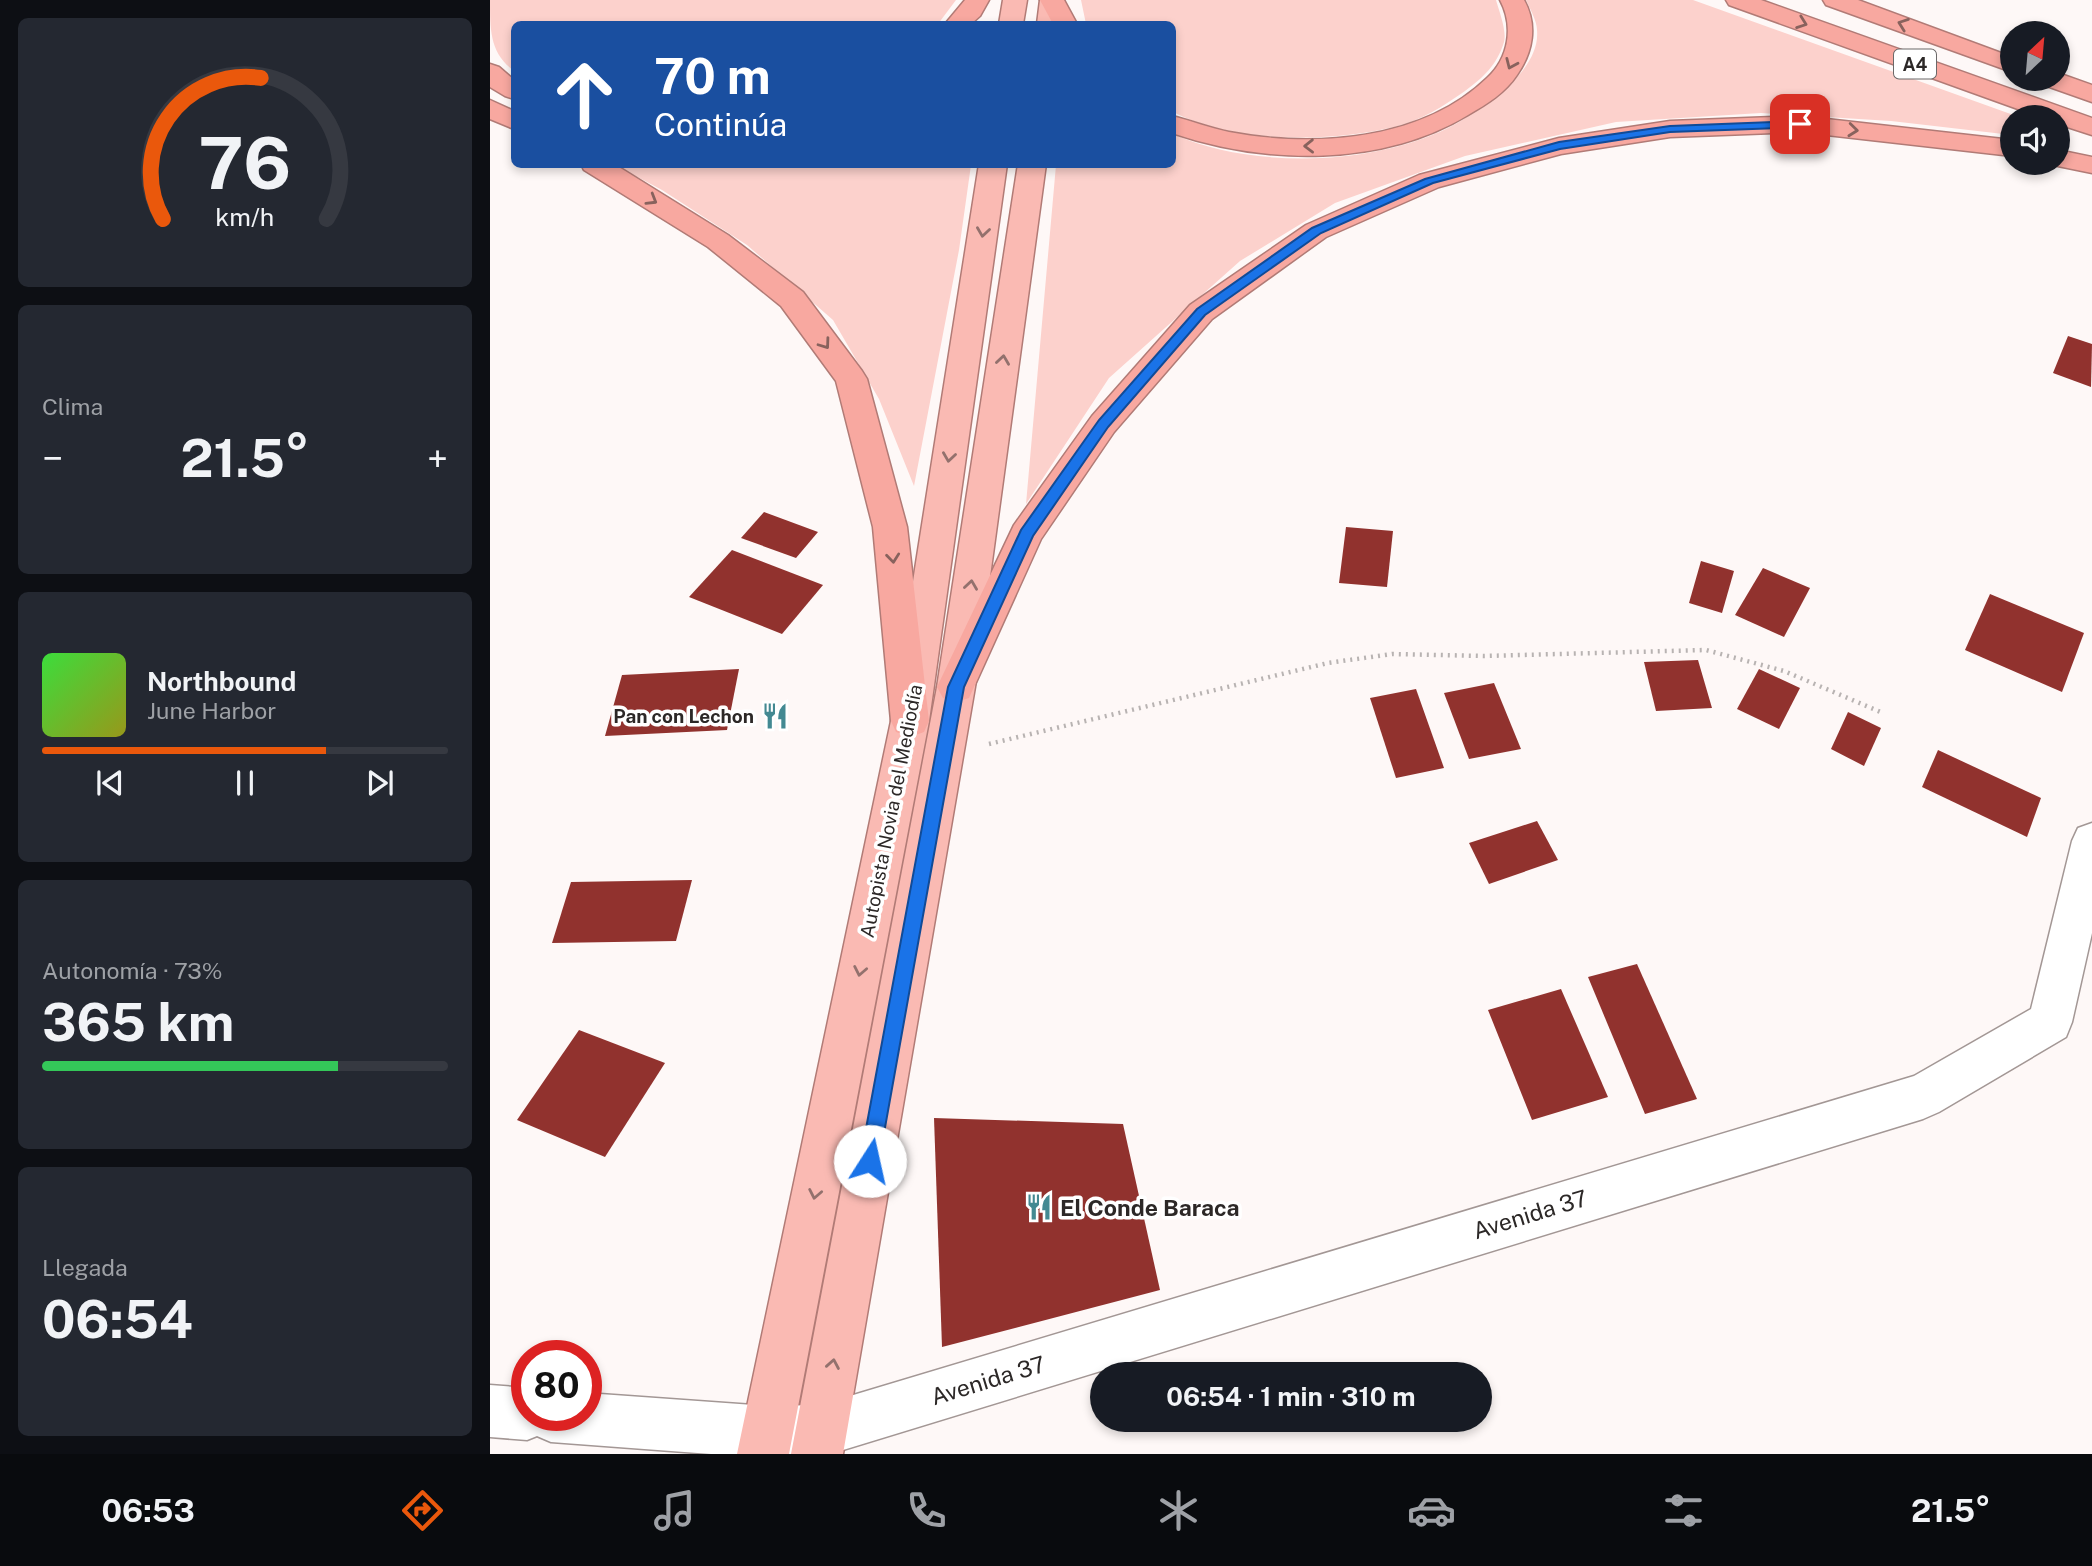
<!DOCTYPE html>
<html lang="es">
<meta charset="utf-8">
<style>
body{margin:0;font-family:"Public Sans",sans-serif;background:#242831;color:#f1f3f6;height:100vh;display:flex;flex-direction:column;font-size:26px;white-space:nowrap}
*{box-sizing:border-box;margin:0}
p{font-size:23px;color:#9ea1a6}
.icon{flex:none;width:38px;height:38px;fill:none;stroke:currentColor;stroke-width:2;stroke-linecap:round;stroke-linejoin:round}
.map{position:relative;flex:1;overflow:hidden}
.sheet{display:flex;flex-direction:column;gap:18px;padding:18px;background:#0d0f14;width:490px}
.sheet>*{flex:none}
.guide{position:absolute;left:21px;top:21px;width:665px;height:147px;border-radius:10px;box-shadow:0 4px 10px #0003;background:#1a4fa0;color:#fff;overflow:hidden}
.needle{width:46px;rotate:26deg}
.controls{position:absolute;left:1510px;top:21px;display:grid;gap:14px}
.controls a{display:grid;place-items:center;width:70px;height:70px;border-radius:50%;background:#171b24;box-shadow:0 4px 10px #0003;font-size:35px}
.speed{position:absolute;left:21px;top:1340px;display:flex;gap:14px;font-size:35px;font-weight:700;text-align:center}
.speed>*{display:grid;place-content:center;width:91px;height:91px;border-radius:50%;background:#171b24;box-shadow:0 4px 10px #0003;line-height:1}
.speed .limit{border:10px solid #d22;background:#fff;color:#111}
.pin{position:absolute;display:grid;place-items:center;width:60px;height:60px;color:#fff;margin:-30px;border-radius:14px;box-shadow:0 4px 10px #0006}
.me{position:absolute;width:77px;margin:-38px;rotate:10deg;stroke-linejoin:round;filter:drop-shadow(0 0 5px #0008)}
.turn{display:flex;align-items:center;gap:24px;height:147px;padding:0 28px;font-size:32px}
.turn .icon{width:91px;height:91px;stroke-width:2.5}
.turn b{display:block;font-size:49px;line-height:60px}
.big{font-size:52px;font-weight:700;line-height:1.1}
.sheet .tile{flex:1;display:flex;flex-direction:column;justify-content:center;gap:10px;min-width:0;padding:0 24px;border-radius:10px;background:#242831}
.sheet .dial{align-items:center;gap:0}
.dial svg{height:182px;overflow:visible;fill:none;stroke:#363941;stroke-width:7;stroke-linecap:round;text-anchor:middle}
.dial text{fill:#f1f3f6;stroke:none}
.song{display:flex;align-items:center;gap:21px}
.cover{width:84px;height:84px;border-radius:10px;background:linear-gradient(135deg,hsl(120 70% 55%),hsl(60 70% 35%))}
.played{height:7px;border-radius:4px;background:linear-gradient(90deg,#ea580c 70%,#363941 70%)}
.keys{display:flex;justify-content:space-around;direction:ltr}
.heat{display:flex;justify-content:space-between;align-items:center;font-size:38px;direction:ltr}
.charge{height:10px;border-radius:5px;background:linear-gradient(90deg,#34c759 73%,#363941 0)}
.trip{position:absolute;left:600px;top:1362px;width:402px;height:70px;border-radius:35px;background:#171b24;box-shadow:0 4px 10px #0003;font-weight:700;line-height:70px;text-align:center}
.dock{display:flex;height:112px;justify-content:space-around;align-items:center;background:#090b0e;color:#9ea1a6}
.dock .icon{width:49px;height:49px}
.dock .selected{color:#ea580c}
.dock b{font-size:32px;color:#f1f3f6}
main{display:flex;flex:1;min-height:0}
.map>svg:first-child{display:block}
.green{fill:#fcd1cc}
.building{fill:#91322e}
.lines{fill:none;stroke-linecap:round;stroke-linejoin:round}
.minor-casing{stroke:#a39795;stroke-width:3}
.trunk-casing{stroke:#b17b76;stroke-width:3}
.motorway-casing{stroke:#b17b76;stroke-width:3}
.path{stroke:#b8b3b2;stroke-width:4.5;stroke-dasharray:2 5;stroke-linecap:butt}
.minor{fill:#fff;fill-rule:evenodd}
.trunk{fill:#fabab3;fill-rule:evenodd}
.motorway{fill:#f8a8a0;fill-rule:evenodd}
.oneway{stroke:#88625d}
.oneway2{stroke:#93716d}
.route{fill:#1a73e8;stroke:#114b97;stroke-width:2}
.labels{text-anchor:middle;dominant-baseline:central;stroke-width:7;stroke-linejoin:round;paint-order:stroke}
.shield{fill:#fff;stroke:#6b6868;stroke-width:2}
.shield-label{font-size:18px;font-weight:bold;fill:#2c2827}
.poi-label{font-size:19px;font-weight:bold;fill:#2c2827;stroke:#fff;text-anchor:end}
.street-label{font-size:19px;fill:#2c2827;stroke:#fff}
.near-poi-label{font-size:23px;font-weight:bold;fill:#2c2827;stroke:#fff;text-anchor:start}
.near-street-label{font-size:23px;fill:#2c2827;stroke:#fff}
</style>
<main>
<section class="sheet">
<div class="tile dial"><svg viewBox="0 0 100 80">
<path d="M14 69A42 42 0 1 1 86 69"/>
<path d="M14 69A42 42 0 0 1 57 7" stroke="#ea580c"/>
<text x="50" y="56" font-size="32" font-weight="700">76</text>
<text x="50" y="72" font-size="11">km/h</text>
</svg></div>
<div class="tile"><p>Clima</p>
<div class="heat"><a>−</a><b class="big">21.5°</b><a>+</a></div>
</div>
<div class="tile">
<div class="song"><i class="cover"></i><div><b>Northbound</b><p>June Harbor</p></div></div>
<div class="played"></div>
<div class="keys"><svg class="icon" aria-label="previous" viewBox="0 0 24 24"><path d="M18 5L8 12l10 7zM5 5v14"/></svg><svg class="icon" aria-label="pause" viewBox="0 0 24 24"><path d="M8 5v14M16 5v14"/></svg><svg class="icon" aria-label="next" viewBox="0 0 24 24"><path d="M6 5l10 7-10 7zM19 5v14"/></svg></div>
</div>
<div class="tile"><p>Autonomía · 73%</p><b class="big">365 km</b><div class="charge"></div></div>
<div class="tile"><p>Llegada</p><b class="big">06:54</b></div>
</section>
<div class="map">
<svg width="1602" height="1454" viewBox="0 0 1602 1454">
<rect width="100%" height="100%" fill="#fef8f7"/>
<g class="green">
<path d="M0,0h466l-18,24h-424v47c-24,-18 -24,-40 -24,-71z"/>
<path d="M591,0h415c3,11 11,31 8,42 -7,23 -21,36 -39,49 -21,15 -45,30 -71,36 -66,16 -161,16 -221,-15l-1,-88h-86z"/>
<path d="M1036,0h167l326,117h-7v18l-121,-14 -130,-8 -145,9 -151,34 -130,47 -95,58 -131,117 -83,126 30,-339 116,-1 1,-30c78,35 198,32 275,-6 13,-6 24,-15 36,-23 23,-16 56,-43 53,-75 0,-9 -7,-21 -11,-30z"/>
<polygon points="125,165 481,165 469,250 424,486 389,399 343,320 257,245 172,190"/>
</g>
<g class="building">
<polygon points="1578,336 1602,344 1601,387 1563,373"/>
<polygon points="274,512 328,532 306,558 251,538"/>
<polygon points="856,527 903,531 897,587 849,583"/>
<polygon points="242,550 333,585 292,634 199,597"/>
<polygon points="1211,561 1244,571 1232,613 1199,603"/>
<polygon points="1273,568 1320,588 1294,637 1245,615"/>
<polygon points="1500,594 1594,633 1572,692 1475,650"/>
<polygon points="1208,660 1222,708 1166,711 1154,662"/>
<polygon points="249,669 237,730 115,736 132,675"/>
<polygon points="1269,669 1310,688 1289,729 1247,709"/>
<polygon points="1004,683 1031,749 979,759 954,693"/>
<polygon points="926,689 954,768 906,778 880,698"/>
<polygon points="1358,712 1391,728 1374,766 1341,749"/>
<polygon points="1448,750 1551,798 1537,837 1432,787"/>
<polygon points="1047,821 1068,860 999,884 979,843"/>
<polygon points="202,880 186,941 62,943 81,882"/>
<polygon points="1147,964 1207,1099 1155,1114 1098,977"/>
<polygon points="1071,989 1118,1097 1042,1120 998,1010"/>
<polygon points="89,1030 175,1063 115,1157 27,1120"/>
<polygon points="444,1118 633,1124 670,1290 452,1347"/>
</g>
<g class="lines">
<g class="minor-casing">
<polygon id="minor" points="1602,823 1602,933 1582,1022 1576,1037 1449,1112 1433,1119 340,1454 221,1454 61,1442 47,1436 37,1440 0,1437 0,1385 37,1388 37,1416 96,1416 96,1393 277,1406 330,1405 1424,1076 1541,1009 1582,841 1588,828"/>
</g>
<g class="trunk-casing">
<g id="trunk">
<polygon points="513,0 537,0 533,24 509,24"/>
<polygon points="550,0 574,0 571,24 547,24"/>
<polygon points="489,164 517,164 439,721 299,1454 247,1454 401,721"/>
<polygon points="528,164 556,164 485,687 353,1454 301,1454 447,687"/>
</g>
</g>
<g class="motorway-casing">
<g id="motorway">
<polygon points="475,0 499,0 490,16 481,24 455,24"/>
<polygon points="550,0 574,0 587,24 563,24"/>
<path d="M1010,0h24c14,25 9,52 -7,75 -12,18 -30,29 -49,40 -86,52 -202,50 -296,18v-17c20,5 38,12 57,16 85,16 193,9 258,-54 22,-20 27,-52 13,-78z"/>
<polygon points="1236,0 1271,0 1602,118 1602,135 1568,124 1568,117 1550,117 1239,5"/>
<polygon points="1333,0 1368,0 1522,57 1522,72 1336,5"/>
<polygon points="0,64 9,67 24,80 24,99 15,96 0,87"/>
<polygon points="1568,73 1602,85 1602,102 1551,84 1547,79 1568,79"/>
<polygon points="0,100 24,111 24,129 0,119"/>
<polygon points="1310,116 1522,140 1522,156 1310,132 1180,137 1071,154 949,187 836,237 722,319 624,432 551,539 479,698 466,702 453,698 447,687 524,525 602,416 700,305 816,225 929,175 1069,138 1180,121"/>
<polygon points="1568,150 1602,157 1602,173 1558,164 1568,163"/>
<polygon points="91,164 124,164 238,235 313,292 372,371 377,379 417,527 439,721 434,732 420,737 406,732 401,721 383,527 346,381 291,306 218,247 94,170"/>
</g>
</g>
<polyline class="path" points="499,744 838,663 902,654 994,656 1216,650 1294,671 1393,713"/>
<use href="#minor" class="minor"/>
<use href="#trunk" class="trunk"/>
<use href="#motorway" class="motorway"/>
</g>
<defs><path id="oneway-chevron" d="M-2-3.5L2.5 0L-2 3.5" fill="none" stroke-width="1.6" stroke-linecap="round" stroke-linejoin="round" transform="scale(1.75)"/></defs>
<g class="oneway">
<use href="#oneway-chevron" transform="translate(1312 23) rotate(20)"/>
<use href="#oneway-chevron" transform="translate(1413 24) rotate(-160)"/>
<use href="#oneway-chevron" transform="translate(1021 64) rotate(114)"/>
<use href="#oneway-chevron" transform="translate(1363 130) rotate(6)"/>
<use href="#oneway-chevron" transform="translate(819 146) rotate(179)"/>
<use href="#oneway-chevron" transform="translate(162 200) rotate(31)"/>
<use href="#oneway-chevron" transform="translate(335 344) rotate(54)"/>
<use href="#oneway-chevron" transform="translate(403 558) rotate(84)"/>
</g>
<g class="oneway2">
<use href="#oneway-chevron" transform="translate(493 232) rotate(98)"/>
<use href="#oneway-chevron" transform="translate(513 360) rotate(-82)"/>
<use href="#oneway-chevron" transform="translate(459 457) rotate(98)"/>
<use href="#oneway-chevron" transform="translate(481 585) rotate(-82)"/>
<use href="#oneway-chevron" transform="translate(370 971) rotate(101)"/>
<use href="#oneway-chevron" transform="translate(325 1194) rotate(101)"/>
<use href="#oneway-chevron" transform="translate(343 1364) rotate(-80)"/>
</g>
<polygon class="route" points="1310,121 1315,124 1314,127 1180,132 1070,149 943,183 831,233 715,315 618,427 543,536 474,687 389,1161 386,1168 380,1171 373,1168 370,1161 458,687 531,530 609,420 707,309 822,228 935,179 1069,142 1180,126"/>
<defs>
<g id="restaurant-bare" transform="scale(2.1)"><path d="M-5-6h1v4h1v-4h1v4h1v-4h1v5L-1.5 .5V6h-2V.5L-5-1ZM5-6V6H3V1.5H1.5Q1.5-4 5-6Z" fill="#438992" stroke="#fff" stroke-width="2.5" paint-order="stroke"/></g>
</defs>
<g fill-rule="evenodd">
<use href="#restaurant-bare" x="285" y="716"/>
<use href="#restaurant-bare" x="549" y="1207"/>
</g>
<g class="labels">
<rect class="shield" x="1404" y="49.5" width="42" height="29" rx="5"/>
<g class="shield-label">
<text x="1425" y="64">A4</text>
</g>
<g class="poi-label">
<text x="264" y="716">Pan con Lechon</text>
</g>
<g class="street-label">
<text transform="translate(401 811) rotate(-79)">Autopista Novia del Mediodía</text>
</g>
<g class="near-poi-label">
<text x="570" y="1207">El Conde Baraca</text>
</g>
<g class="near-street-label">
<text transform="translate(1040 1214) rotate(-17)">Avenida 37</text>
<text transform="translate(498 1380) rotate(-17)">Avenida 37</text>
</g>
</g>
</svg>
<div class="controls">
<a><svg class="needle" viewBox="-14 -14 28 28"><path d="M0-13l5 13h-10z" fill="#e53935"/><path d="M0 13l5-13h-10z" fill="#9ea1a6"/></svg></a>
<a><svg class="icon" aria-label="sound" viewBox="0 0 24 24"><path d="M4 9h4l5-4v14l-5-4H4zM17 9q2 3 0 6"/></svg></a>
</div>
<div class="speed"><div class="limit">80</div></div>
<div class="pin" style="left:1310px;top:124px;background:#d93025"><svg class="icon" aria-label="arrive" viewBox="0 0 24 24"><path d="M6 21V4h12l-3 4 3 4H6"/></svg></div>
<svg class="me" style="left:380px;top:1161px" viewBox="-20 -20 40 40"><circle r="19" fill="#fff"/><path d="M0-13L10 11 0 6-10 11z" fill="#1a73e8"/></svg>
<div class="trip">06:54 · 1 min · 310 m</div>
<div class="guide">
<div class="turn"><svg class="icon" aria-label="ahead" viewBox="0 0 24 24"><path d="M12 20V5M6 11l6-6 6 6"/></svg><div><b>70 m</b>Continúa</div></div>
</div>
</div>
</main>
<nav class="dock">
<b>06:53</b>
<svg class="icon selected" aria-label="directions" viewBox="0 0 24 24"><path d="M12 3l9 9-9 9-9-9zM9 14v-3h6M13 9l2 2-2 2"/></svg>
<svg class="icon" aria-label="music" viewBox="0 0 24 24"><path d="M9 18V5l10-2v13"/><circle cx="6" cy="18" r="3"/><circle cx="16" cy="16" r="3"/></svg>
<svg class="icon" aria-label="phone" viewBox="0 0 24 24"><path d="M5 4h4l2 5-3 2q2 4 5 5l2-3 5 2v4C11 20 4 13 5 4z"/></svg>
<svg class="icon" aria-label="climate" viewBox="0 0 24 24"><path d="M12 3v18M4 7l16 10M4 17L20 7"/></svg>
<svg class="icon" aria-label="car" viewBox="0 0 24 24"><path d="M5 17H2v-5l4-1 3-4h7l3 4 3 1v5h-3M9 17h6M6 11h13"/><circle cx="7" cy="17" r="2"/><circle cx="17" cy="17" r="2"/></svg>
<svg class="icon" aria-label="filters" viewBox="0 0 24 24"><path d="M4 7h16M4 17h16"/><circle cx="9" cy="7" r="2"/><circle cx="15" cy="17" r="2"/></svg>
<b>21.5°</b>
</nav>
